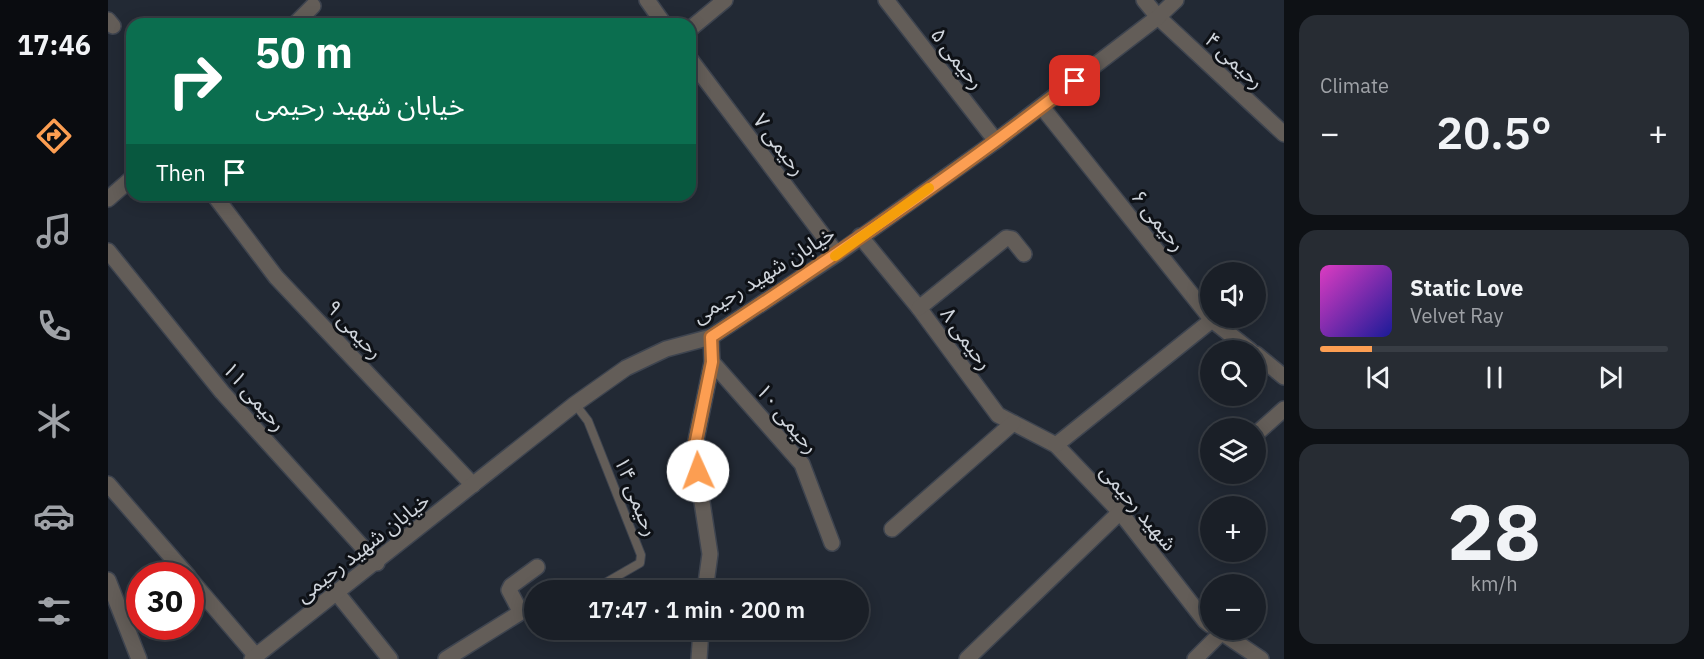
<!DOCTYPE html>
<meta charset="utf-8">
<style>
body{margin:0;font-family:"IBM Plex Sans","Noto Sans Arabic",sans-serif;background:#272c33;color:#f1f3f6;height:100vh;display:flex;flex-direction:column;font-size:22px;white-space:nowrap}
*{box-sizing:border-box;margin:0}
p{font-size:20px;color:#9fa2a7}
.icon{flex:none;width:33px;height:33px;fill:none;stroke:currentColor;stroke-width:2;stroke-linecap:round;stroke-linejoin:round}
.map{position:relative;flex:1;overflow:hidden}
.details{display:flex;flex-direction:column;gap:15px;padding:15px;background:#0e1115;width:420px}
.details>*{flex:none}
.guide{position:absolute;left:18px;top:18px;width:570px;height:183px;border-radius:18px;box-shadow:0 3px 15px #0003,0 0 0 2px #383d44;background:#0b6e4f;color:#fff;overflow:hidden}
.buttons{position:absolute;left:1092px;top:262px;display:grid;gap:12px}
.buttons a{display:grid;place-items:center;width:66px;height:66px;border-radius:50%;background:#1a1f27;box-shadow:0 3px 15px #0003,0 0 0 2px #383d44;font-size:30px}
.speed{position:absolute;left:18px;top:562px;display:flex;gap:12px;font-size:30px;font-weight:700;text-align:center}
.speed>*{display:grid;place-content:center;width:78px;height:78px;border-radius:50%;background:#1a1f27;box-shadow:0 3px 15px #0003,0 0 0 2px #383d44;line-height:1}
.speed .limit{border:9px solid #d22;background:#fff;color:#111}
.pin{position:absolute;display:grid;place-items:center;width:51px;height:51px;color:#fff;margin:-26px;border-radius:12px;box-shadow:0 3px 9px #0006}
.me{position:absolute;width:66px;margin:-33px;rotate:358deg;stroke-linejoin:round;filter:drop-shadow(0 0 4px #0008)}
.turn{display:flex;align-items:center;gap:21px;height:126px;padding:0 30px;font-size:27px}
.turn .icon{width:78px;height:78px;stroke-width:2.5}
.turn b{display:block;font-size:42px;line-height:51px}
.then{display:flex;align-items:center;height:57px;padding:0 30px;background:#0003;gap:12px;font-size:22px}
.big{font-size:45px;font-weight:600;line-height:1.1}
.details .tile{flex:1;display:flex;flex-direction:column;justify-content:center;gap:9px;min-width:0;padding:0 21px;border-radius:18px;background:#272c33}
.details .dial{align-items:center;gap:0}
.dial b{font-size:78px;line-height:1}
.song{display:flex;align-items:center;gap:18px}
.cover{width:72px;height:72px;border-radius:9px;background:linear-gradient(135deg,hsl(310 70% 55%),hsl(240 70% 35%))}
.played{height:6px;border-radius:3px;background:linear-gradient(90deg,#fc9e52 15%,#383d44 15%)}
.keys{display:flex;justify-content:space-around;direction:ltr}
.heat{display:flex;justify-content:space-between;align-items:center;font-size:33px;direction:ltr}
.trip{position:absolute;left:416px;top:580px;width:345px;height:60px;border-radius:30px;background:#1a1f27;box-shadow:0 3px 15px #0003,0 0 0 2px #383d44;font-weight:600;line-height:60px;text-align:center}
main{display:flex;flex:1;min-height:0}
.menu{display:flex;flex-direction:column;width:108px;justify-content:space-around;align-items:center;background:#0a0c10;color:#9fa2a7}
.menu .icon{width:42px;height:42px}
.menu .on{color:#fc9e52}
.menu b{font-size:27px;color:#f1f3f6}
.map>svg:first-child{display:block}
.lines{fill:none;stroke-linecap:round;stroke-linejoin:round}
.service-casing{stroke:#3e444f;stroke-width:10}
.minor-casing{stroke:#3e444f;stroke-width:18}
.tertiary-casing{stroke:#3e444f;stroke-width:18}
.service{stroke:#635d58;stroke-width:8}
.minor{stroke:#635d58;stroke-width:15}
.tertiary{stroke:#635d58;stroke-width:15}
.route-casing{stroke:#a46735;stroke-width:15}
.route{stroke:#fc9e52;stroke-width:10}
.slow{stroke:#f59e0b;stroke-width:10}
.labels{text-anchor:middle;dominant-baseline:central;stroke-width:6;stroke-linejoin:round;paint-order:stroke}
.street-label{font-size:21px;fill:#cfd4db;stroke:#0e1116}
</style>
<main>
<nav class="menu">
<b>17:46</b>
<svg class="icon on" aria-label="directions" viewBox="0 0 24 24"><path d="M12 3l9 9-9 9-9-9zM9 14v-3h6M13 9l2 2-2 2"/></svg>
<svg class="icon" aria-label="music" viewBox="0 0 24 24"><path d="M9 18V5l10-2v13"/><circle cx="6" cy="18" r="3"/><circle cx="16" cy="16" r="3"/></svg>
<svg class="icon" aria-label="phone" viewBox="0 0 24 24"><path d="M5 4h4l2 5-3 2q2 4 5 5l2-3 5 2v4C11 20 4 13 5 4z"/></svg>
<svg class="icon" aria-label="climate" viewBox="0 0 24 24"><path d="M12 3v18M4 7l16 10M4 17L20 7"/></svg>
<svg class="icon" aria-label="car" viewBox="0 0 24 24"><path d="M5 17H2v-5l4-1 3-4h7l3 4 3 1v5h-3M9 17h6M6 11h13"/><circle cx="7" cy="17" r="2"/><circle cx="17" cy="17" r="2"/></svg>
<svg class="icon" aria-label="filters" viewBox="0 0 24 24"><path d="M4 7h16M4 17h16"/><circle cx="9" cy="7" r="2"/><circle cx="15" cy="17" r="2"/></svg>
</nav>
<div class="map">
<svg width="1176" height="659" viewBox="0 0 1176 659">
<rect width="100%" height="100%" fill="#222934"/>
<g class="lines">
<g class="service-casing">
<polyline id="service" points="467,404 480,421 533,555 532,563 492,586"/>
</g>
<g class="minor-casing">
<g id="minor">
<polyline points="539,0 556,24"/>
<polyline points="778,0 888,141"/>
<polyline points="1036,0 1050,17 1176,134"/>
<polyline points="0,20 5,26"/>
<polyline points="187,24 205,6"/>
<polyline points="582,29 617,0"/>
<polyline points="582,59 729,254"/>
<polyline points="934,107 1104,320 1143,351"/>
<polyline points="106,195 168,277 365,485"/>
<polyline points="0,199 24,178"/>
<polyline points="752,236 811,308 890,415 948,445 1012,512 1097,621 1102,625"/>
<polyline points="0,251 114,392 269,563"/>
<polyline points="811,308 898,238 904,239 916,254"/>
<polyline points="1148,354 1176,377"/>
<polyline points="604,362 694,464 724,543"/>
<polyline points="1148,434 1176,409"/>
<polyline points="948,445 1104,320"/>
<polyline points="0,484 80,576"/>
<polyline points="784,529 905,423"/>
<polyline points="82,579 148,656"/>
<polyline points="0,580 31,659"/>
<polyline points="597,591 602,554 586,450 604,362 603,337"/>
<polyline points="229,593 282,659"/>
<polyline points="1110,630 1153,659"/>
<polyline points="338,659 410,614 412,611 401,590 403,586 429,567"/>
<polyline points="591,659 593,630"/>
<polyline points="859,659 1012,512"/>
<polyline points="1087,659 1114,632"/>
</g>
</g>
<g class="tertiary-casing">
<polyline id="tertiary" points="144,659 467,404 518,368 558,349 603,337 729,254 888,141 1050,17 1068,0"/>
</g>
<use href="#service" class="service"/>
<use href="#minor" class="minor"/>
<use href="#tertiary" class="tertiary"/>
</g>
<g class="lines">
<g class="route-casing">
<path id="route" d="M590,471l-4,-21 18,-88 -1,-25c124,-81 247,-165 364,-256"/>
</g>
<use href="#route" class="route"/>
<polyline class="slow" points="727,256 821,188"/>
</g>
<g class="labels">
<g class="street-label">
<text transform="translate(850 58) rotate(52)">رحیمی ۵</text>
<text transform="translate(1127 60) rotate(43)">رحیمی ۴</text>
<text transform="translate(672 144) rotate(53)">رحیمی ۷</text>
<text transform="translate(1051 220) rotate(51)">رحیمی ۶</text>
<text transform="translate(655 274) rotate(-32)">خیابان شهید رحیمی</text>
<text transform="translate(247 329) rotate(47)">رحیمی ۹</text>
<text transform="translate(859 338) rotate(54)">رحیمی ۸</text>
<text transform="translate(147 396) rotate(49)">رحیمی ۱۱</text>
<text transform="translate(680 418) rotate(50)">رحیمی ۱۰</text>
<text transform="translate(529 496) rotate(68)">رحیمی ۱۴</text>
<text transform="translate(1031 507) rotate(50)">شهید رحیمی</text>
<text transform="translate(254 547) rotate(-38)">خیابان شهید رحیمی</text>
</g>
</g>
</svg>
<div class="buttons">
<a><svg class="icon" aria-label="sound" viewBox="0 0 24 24"><path d="M4 9h4l5-4v14l-5-4H4zM17 9q2 3 0 6"/></svg></a>
<a><svg class="icon" aria-label="search" viewBox="0 0 24 24"><circle cx="10" cy="10" r="6"/><path d="M15 15l6 6"/></svg></a>
<a><svg class="icon" aria-label="layers" viewBox="0 0 24 24"><path d="M12 4l9 5-9 5-9-5zM3 14l9 5 9-5"/></svg></a>
<a>+</a>
<a>−</a>
</div>
<div class="speed"><div class="limit">30</div></div>
<div class="pin" style="left:967px;top:81px;background:#d93025"><svg class="icon" aria-label="arrive" viewBox="0 0 24 24"><path d="M6 21V4h12l-3 4 3 4H6"/></svg></div>
<svg class="me" style="left:590px;top:471px" viewBox="-20 -20 40 40"><circle r="19" fill="#fff"/><path d="M0-13L10 11 0 6-10 11z" fill="#fc9e52"/></svg>
<div class="trip">17:47 · 1 min · 200 m</div>
<div class="guide">
<div class="turn"><svg class="icon" aria-label="right" viewBox="0 0 24 24"><path d="M7 20v-9h11M14 6l5 5-5 5"/></svg><div><b>50 m</b>خیابان شهید رحیمی</div></div>
<div class="then">Then<svg class="icon" aria-label="arrive" viewBox="0 0 24 24"><path d="M6 21V4h12l-3 4 3 4H6"/></svg></div>
</div>
</div>
<section class="details">
<div class="tile"><p>Climate</p>
<div class="heat"><a>−</a><b class="big">20.5°</b><a>+</a></div>
</div>
<div class="tile">
<div class="song"><i class="cover"></i><div><b>Static Love</b><p>Velvet Ray</p></div></div>
<div class="played"></div>
<div class="keys"><svg class="icon" aria-label="previous" viewBox="0 0 24 24"><path d="M18 5L8 12l10 7zM5 5v14"/></svg><svg class="icon" aria-label="pause" viewBox="0 0 24 24"><path d="M8 5v14M16 5v14"/></svg><svg class="icon" aria-label="next" viewBox="0 0 24 24"><path d="M6 5l10 7-10 7zM19 5v14"/></svg></div>
</div>
<div class="tile dial"><b>28</b><p>km/h</p></div>
</section>
</main>
